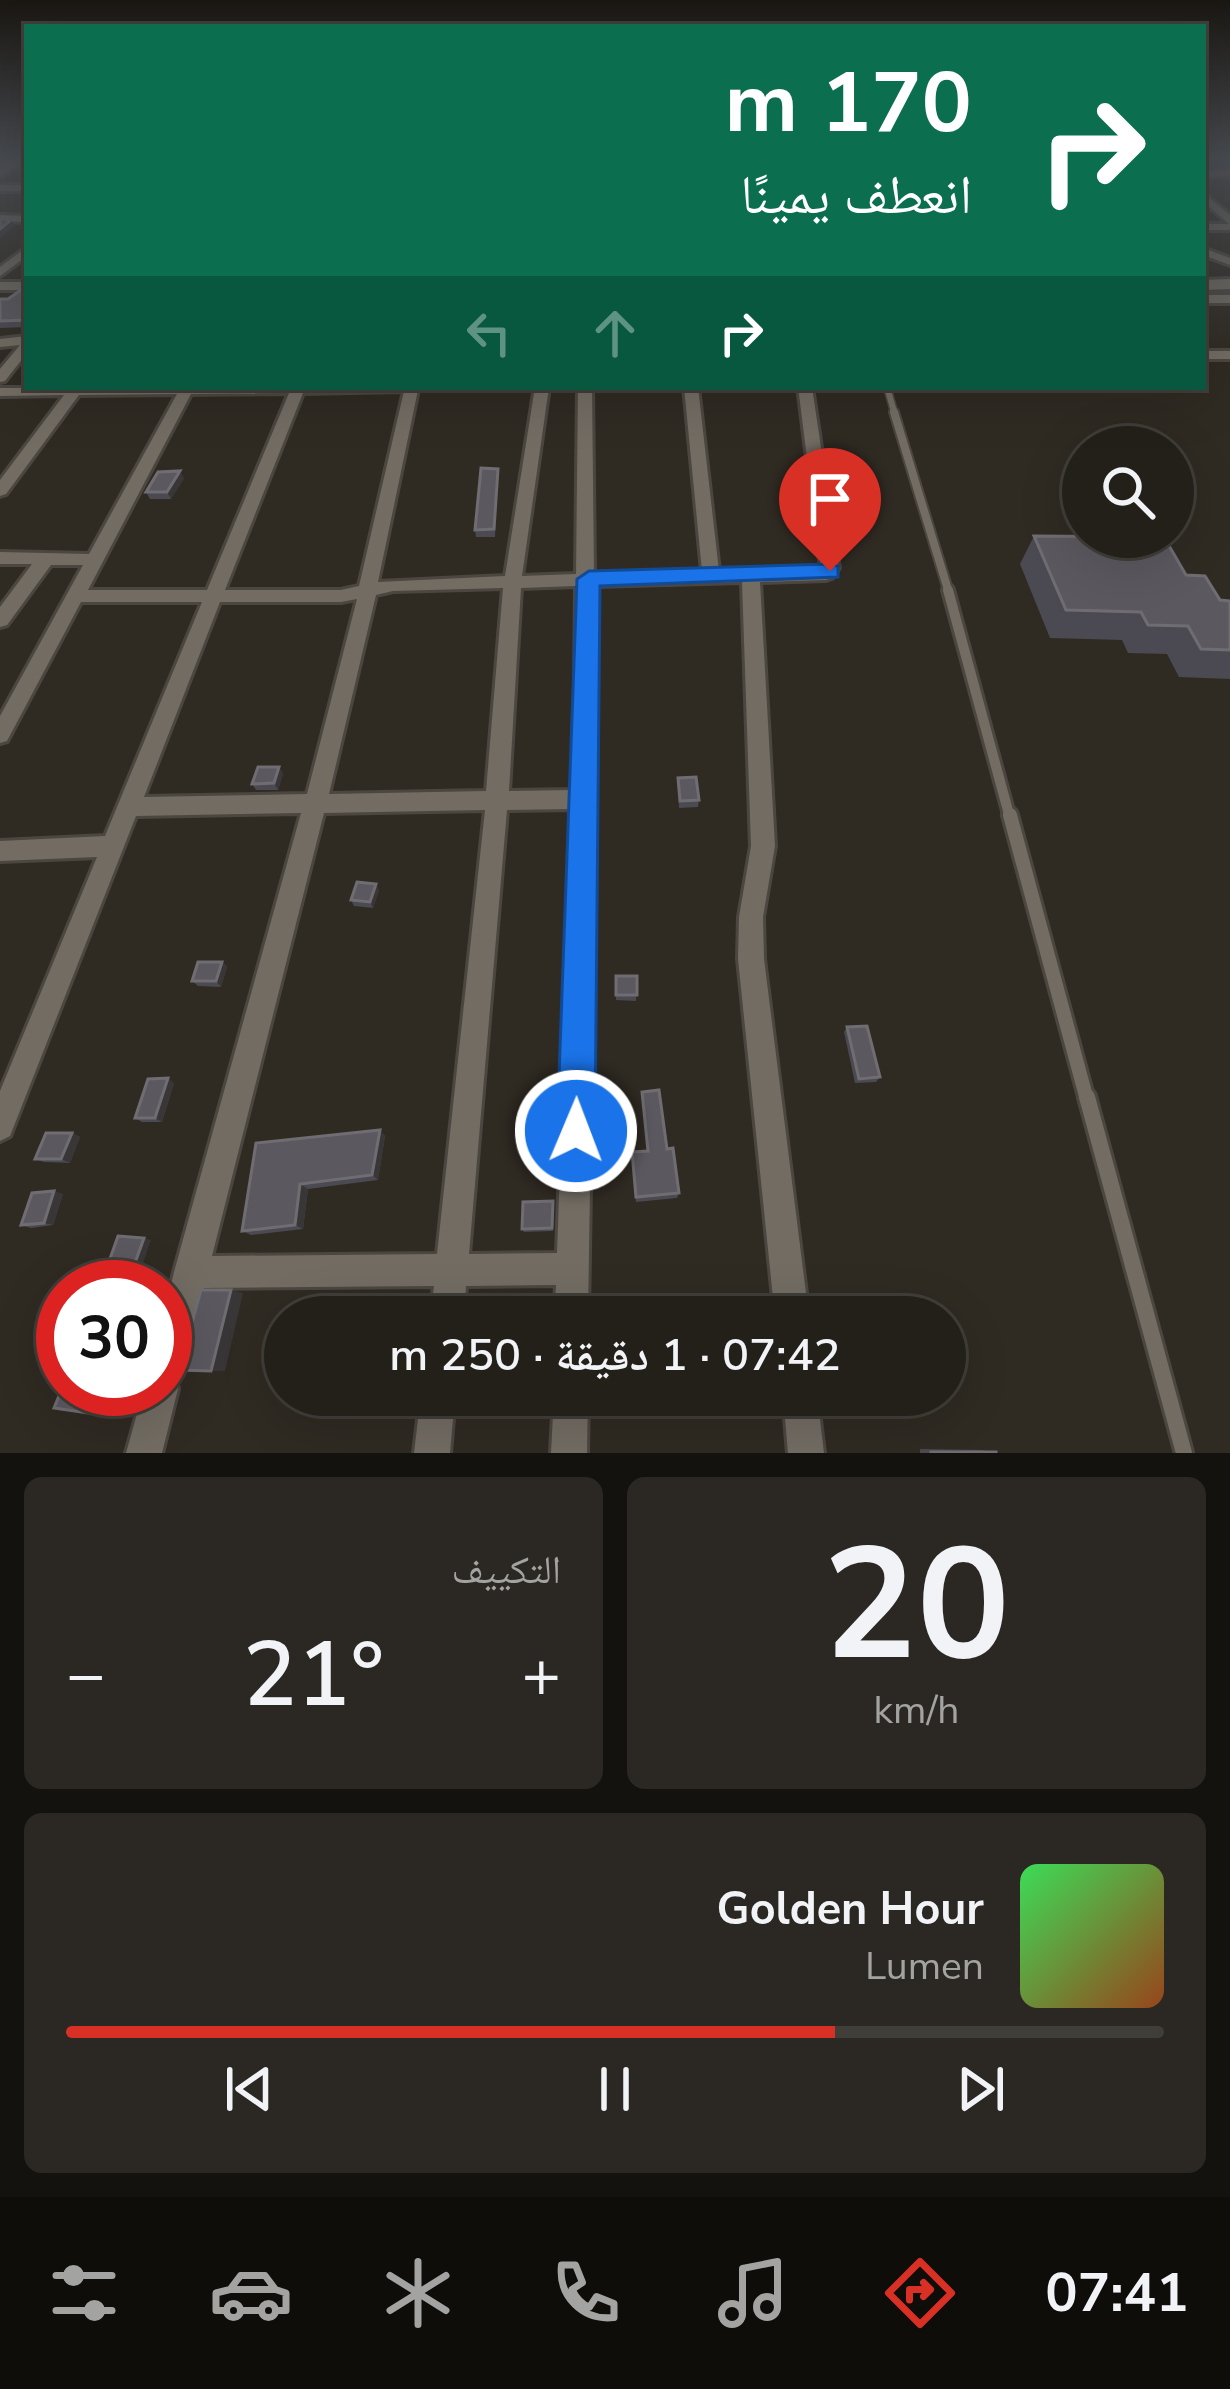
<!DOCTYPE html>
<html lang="ar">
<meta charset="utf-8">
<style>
body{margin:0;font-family:"Nunito Sans","Noto Naskh Arabic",sans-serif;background:#2b2823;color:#f1f3f6;direction:rtl;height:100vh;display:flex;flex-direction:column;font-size:45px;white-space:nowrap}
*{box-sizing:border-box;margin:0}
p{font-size:39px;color:#a3a3a2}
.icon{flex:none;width:66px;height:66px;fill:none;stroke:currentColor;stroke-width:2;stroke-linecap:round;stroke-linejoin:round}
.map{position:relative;height:1453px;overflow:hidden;direction:ltr}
.panel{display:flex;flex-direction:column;gap:24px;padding:24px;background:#13120e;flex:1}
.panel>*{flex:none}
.top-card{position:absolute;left:24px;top:24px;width:1182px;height:366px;border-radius:0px;box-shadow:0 12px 48px #0002,0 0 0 3px #403e39;direction:rtl;background:#0b6e4f;color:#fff;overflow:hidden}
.tools{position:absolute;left:1062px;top:426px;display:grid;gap:24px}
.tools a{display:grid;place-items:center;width:132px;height:132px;border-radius:50%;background:#23201a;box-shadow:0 12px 48px #0002,0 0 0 3px #403e39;font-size:60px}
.speed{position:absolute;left:36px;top:1260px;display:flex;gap:24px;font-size:60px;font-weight:700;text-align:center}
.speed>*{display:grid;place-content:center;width:156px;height:156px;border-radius:50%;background:#23201a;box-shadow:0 12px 48px #0002,0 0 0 3px #403e39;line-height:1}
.speed .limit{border:18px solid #d22;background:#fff;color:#111}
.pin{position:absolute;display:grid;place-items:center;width:102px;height:102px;color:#fff;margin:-123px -51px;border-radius:50% 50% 50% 0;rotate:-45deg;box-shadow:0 0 12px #0007}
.pin .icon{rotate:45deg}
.me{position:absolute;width:132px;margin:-66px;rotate:1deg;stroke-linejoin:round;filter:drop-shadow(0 0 9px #0008)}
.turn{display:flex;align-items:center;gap:42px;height:252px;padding:0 36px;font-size:54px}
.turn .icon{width:156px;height:156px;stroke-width:2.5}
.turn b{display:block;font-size:84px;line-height:102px}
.lanes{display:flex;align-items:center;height:114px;padding:0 36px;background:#0003;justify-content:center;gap:60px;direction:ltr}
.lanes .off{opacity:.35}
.big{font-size:90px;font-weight:600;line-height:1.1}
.panel .widget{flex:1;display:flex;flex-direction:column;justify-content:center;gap:18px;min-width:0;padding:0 42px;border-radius:18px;background:#2b2823}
.panel .dial{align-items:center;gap:0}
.dial b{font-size:156px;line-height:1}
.song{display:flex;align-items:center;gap:36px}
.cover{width:144px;height:144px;border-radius:18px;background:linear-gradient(135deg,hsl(130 70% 55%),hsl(20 70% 35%))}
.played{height:12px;border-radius:6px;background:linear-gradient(90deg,#d93025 70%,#403e39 70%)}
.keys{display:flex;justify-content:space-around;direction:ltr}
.heat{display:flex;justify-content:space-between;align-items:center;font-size:66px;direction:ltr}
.panel .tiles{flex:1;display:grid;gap:24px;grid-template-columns:1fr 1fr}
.widget:last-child{grid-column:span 2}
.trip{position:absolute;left:264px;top:1296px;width:702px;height:120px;border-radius:60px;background:#23201a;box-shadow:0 12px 48px #0002,0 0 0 3px #403e39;font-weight:600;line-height:120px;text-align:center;direction:rtl}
.menu{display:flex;height:192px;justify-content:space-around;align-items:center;background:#0e0d0a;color:#a3a3a2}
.menu .icon{width:84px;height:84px}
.menu .active{color:#d93025}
.menu b{font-size:54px;color:#f1f3f6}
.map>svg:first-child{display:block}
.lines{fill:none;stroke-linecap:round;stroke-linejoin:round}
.service-far4-casing{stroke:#4b4640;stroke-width:9}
.service-far3-casing{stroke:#4b4640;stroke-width:12}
.service-far2-casing{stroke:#4b4640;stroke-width:16}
.service-far1-casing{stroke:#4b4640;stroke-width:20}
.service-casing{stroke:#4b4640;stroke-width:22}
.minor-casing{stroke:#4b4640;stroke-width:6}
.secondary-casing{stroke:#4b4640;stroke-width:6}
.service-far4{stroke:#726c63;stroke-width:6}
.service-far3{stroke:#726c63;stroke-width:8}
.service-far2{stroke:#726c63;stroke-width:10}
.service-far1{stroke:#726c63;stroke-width:14}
.service{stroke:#726c63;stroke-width:16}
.minor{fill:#726c63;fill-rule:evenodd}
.secondary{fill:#726c63;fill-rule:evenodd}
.wall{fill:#4b4951}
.shaded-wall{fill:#393638}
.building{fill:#5b595f;stroke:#6f6d72;stroke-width:3}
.route{fill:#1a73e8;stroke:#114b97;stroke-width:3}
</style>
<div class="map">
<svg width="1230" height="1453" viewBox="0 0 1230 1453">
<rect width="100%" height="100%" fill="#2f2a22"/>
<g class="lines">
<g class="service-far4-casing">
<polyline id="service-far4" points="887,387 895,415"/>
</g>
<g class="service-far3-casing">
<polyline id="service-far3" points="894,412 949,593"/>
</g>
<g class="service-far2-casing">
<polyline id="service-far2" points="948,590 1010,818"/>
</g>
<g class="service-far1-casing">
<polyline id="service-far1" points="1010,815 1087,1100"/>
</g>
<g class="service-casing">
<polyline id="service" points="1087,1097 1184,1453"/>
</g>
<g class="minor-casing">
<g id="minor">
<polygon points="16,158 27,159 0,176 0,169"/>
<polygon points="1230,170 1230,176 1203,177 1203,171"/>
<rect x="0" y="185" width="27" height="6"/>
<polygon points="1203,193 1230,215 1230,230 1203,230 1203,224 1229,224 1203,201"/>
<polygon points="0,215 27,216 27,222 0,221"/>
<polygon points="27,247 27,256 0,276 0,267"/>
<polygon points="1203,248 1230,258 1230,265 1203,255"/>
<rect x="0" y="282" width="27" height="8"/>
<rect x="1203" y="295" width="27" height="8"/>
<polygon points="27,336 27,353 5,381 0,382 0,369 20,345 0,347 0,339"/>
<rect x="1203" y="351" width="27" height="8"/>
<path d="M422,387l-4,3 -40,192 127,-6 30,-189h14l-27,189 54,-2 2,-187h14l2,187 108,-3 -18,-184h14l21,184 102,-3 -23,-181h14l27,181 -7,10 -6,2 -66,2 15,264 -12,71 1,42 45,358h-34l-37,-358 1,-42 12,-71 -9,-264 -148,4 2,213 -8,518h-34l2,-32 -90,1 -2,31h-34l4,-31 -230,2 -27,96 1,5 -16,64h-36l18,-64h21v-80l9,-37 127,-459 -165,3 -126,320 -10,5v-50l97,-234 -97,4v-20l105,-5 97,-234h-121l-74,139 -7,2v-27l83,-151h-32l-44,60 -7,2v-20l32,-43h-32v-12l89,2 88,-160 -98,1 -73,99 -6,2v-16l64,-85 -64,1v-8zM404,391l-45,195 -18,4h-116l78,-197zM289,393l-82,197h-119l103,-196zM576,586l-2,204 -65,1 12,-203zM503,588l-17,203 -157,3 47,-199 17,-4zM357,599l-50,195 -163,3 76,-195h121zM573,809l-16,444 -88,1 38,-444zM485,810l-48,444 -225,2 112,-443z"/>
<polygon points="421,1395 455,1395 450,1453 414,1453"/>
<polygon points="554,1395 588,1395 587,1453 551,1453"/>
<polygon points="783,1395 817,1395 824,1453 788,1453"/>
</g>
</g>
<g class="secondary-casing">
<polygon id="secondary" points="1230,279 1230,289 1203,290 1203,280"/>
</g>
<use href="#service-far4" class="service-far4"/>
<use href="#service-far3" class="service-far3"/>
<use href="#service-far2" class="service-far2"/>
<use href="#service-far1" class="service-far1"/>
<use href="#service" class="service"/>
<use href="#minor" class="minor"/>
<use href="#secondary" class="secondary"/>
</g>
<g class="wall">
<polygon points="27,284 27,327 0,328 0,299 8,299 27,286"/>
<polygon points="498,469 495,537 476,537 475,530"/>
<polygon points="184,478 171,499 150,499 146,492"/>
<polygon points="1034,536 1186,575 1220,600 1230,601 1230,679 1179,677 1167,654 1128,653 1122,640 1050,638 1020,564"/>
<polygon points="279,767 283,774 278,790 256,790 252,784"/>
<polygon points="678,778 699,800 698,807 679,808"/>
<polygon points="379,890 373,908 354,906 351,900"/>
<polygon points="222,962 227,967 221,987 198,986 192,981"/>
<polygon points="616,976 637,976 636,1001 616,1000"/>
<polygon points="847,1027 880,1077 876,1082 855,1083 844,1032"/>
<polygon points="174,1083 162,1122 142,1122 135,1118"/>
<polygon points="642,1092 667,1149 679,1193 677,1198 636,1202 632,1152 647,1151"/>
<polygon points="380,1130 385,1136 378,1180 308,1189 303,1229 251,1235 242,1231 256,1143"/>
<polygon points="72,1133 80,1137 70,1163 44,1162 35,1159"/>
<polygon points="63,1194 53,1225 31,1228 21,1225"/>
<polygon points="554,1204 553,1231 524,1232 522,1229"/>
<polygon points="920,1449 982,1450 996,1453 920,1453"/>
</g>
<g class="shaded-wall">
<polygon points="11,220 15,226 0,238 0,229"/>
<polygon points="180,471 184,478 171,499 167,492"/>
<polygon points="279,767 283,774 278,790 274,783"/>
<polygon points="376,884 379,890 373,908 370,902"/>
<polygon points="222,962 227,967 221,987 216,981"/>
<polygon points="168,1078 174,1083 162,1122 155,1118"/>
<polygon points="380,1130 385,1136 378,1180 372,1175"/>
<polygon points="72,1133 80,1137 70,1163 61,1159"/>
<polygon points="300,1184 308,1189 303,1229 295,1225"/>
<polygon points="54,1191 63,1194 53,1225 44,1223"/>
<polygon points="144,1238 151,1240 135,1287 127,1285"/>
<polygon points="231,1290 243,1293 225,1371 211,1371"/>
<polygon points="106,1389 115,1389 106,1413 96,1414"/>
</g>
<g class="building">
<polygon points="0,219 11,220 0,229"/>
<polygon points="27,284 27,320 0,321 0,299 8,299 27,286"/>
<polygon points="481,468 498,469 494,529 475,530"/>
<polygon points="180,471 167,492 146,492 158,472"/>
<polygon points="1034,536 1164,537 1186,575 1205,576 1220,600 1230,601 1230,650 1201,649 1188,626 1148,625 1141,612 1066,610"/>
<polygon points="258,767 279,767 274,783 252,784"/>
<polygon points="696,777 699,800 680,801 678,778"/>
<polygon points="357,882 376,884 370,902 351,900"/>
<polygon points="198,962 222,962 216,981 192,981"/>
<rect x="616" y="976" width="21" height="19"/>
<polygon points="867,1026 880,1077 859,1079 847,1027"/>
<polygon points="168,1078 155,1118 135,1118 148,1079"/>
<polygon points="659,1090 667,1149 673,1148 679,1193 636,1197 632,1152 648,1151 642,1092"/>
<polygon points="380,1130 372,1175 300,1184 295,1225 242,1231 256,1143"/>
<polygon points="46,1133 72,1133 61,1159 35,1159"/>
<polygon points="54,1191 44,1223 21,1225 32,1193"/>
<polygon points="553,1201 552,1228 522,1229 523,1202"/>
<polygon points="118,1236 144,1238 127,1285 101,1284"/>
<polygon points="201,1290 231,1290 211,1371 179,1370"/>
<polygon points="63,1386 63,1389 106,1389 96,1414 54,1408"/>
<polygon points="825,1395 839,1395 840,1401 826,1400"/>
<rect x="931" y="1452" width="65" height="1"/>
</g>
<linearGradient id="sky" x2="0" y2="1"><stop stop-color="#1a1713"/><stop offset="0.44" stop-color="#474a4f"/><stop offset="1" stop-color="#474a4f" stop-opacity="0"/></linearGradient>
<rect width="1230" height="362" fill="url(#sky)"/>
<polygon class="route" points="830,564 838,566 838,577 600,586 595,1131 590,1145 576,1150 563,1145 557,1131 577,579 589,571"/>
</svg>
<div class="tools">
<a><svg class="icon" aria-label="search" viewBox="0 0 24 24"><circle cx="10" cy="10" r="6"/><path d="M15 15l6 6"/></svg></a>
</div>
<div class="speed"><div class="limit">30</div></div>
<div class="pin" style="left:830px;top:571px;background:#d93025"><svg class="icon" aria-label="arrive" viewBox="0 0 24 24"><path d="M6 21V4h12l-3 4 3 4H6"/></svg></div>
<svg class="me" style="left:576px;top:1131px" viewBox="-20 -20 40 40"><circle r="17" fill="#1a73e8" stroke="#fff" stroke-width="3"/><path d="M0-11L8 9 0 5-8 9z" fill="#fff"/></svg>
<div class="trip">07:42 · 1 دقيقة · 250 m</div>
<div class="top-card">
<div class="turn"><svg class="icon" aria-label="right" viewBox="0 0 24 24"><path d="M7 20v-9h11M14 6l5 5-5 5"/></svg><div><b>170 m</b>انعطف يمينًا</div></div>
<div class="lanes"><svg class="icon off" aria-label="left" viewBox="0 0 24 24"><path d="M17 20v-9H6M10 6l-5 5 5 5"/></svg><svg class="icon off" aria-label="ahead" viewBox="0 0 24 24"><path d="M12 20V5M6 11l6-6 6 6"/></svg><svg class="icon" aria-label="right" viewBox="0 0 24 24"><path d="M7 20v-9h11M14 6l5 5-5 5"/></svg></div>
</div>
</div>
<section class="panel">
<div class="tiles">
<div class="widget dial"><b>20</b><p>km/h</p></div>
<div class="widget"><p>التكييف</p>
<div class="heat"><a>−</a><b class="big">21°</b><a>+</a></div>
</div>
<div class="widget">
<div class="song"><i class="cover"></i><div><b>Golden Hour</b><p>Lumen</p></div></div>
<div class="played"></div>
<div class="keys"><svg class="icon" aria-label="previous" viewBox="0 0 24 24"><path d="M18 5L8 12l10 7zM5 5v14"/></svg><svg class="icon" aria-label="pause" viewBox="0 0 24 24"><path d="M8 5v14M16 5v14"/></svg><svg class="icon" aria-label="next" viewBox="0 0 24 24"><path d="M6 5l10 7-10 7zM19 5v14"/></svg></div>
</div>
</div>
</section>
<nav class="menu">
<b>07:41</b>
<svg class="icon active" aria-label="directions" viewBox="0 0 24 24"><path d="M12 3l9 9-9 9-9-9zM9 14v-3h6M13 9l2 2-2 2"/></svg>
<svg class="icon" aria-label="music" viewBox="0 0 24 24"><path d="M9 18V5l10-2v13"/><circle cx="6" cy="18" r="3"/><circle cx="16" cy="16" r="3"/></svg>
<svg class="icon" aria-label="phone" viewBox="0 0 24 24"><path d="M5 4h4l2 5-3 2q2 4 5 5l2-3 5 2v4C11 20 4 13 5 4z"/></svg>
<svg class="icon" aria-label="climate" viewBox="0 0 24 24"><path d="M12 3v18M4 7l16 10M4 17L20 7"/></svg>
<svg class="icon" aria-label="car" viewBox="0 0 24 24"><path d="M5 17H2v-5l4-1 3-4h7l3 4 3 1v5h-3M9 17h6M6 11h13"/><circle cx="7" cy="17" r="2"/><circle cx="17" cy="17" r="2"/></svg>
<svg class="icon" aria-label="filters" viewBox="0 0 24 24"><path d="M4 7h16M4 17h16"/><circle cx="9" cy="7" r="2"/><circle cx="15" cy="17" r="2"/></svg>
</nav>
